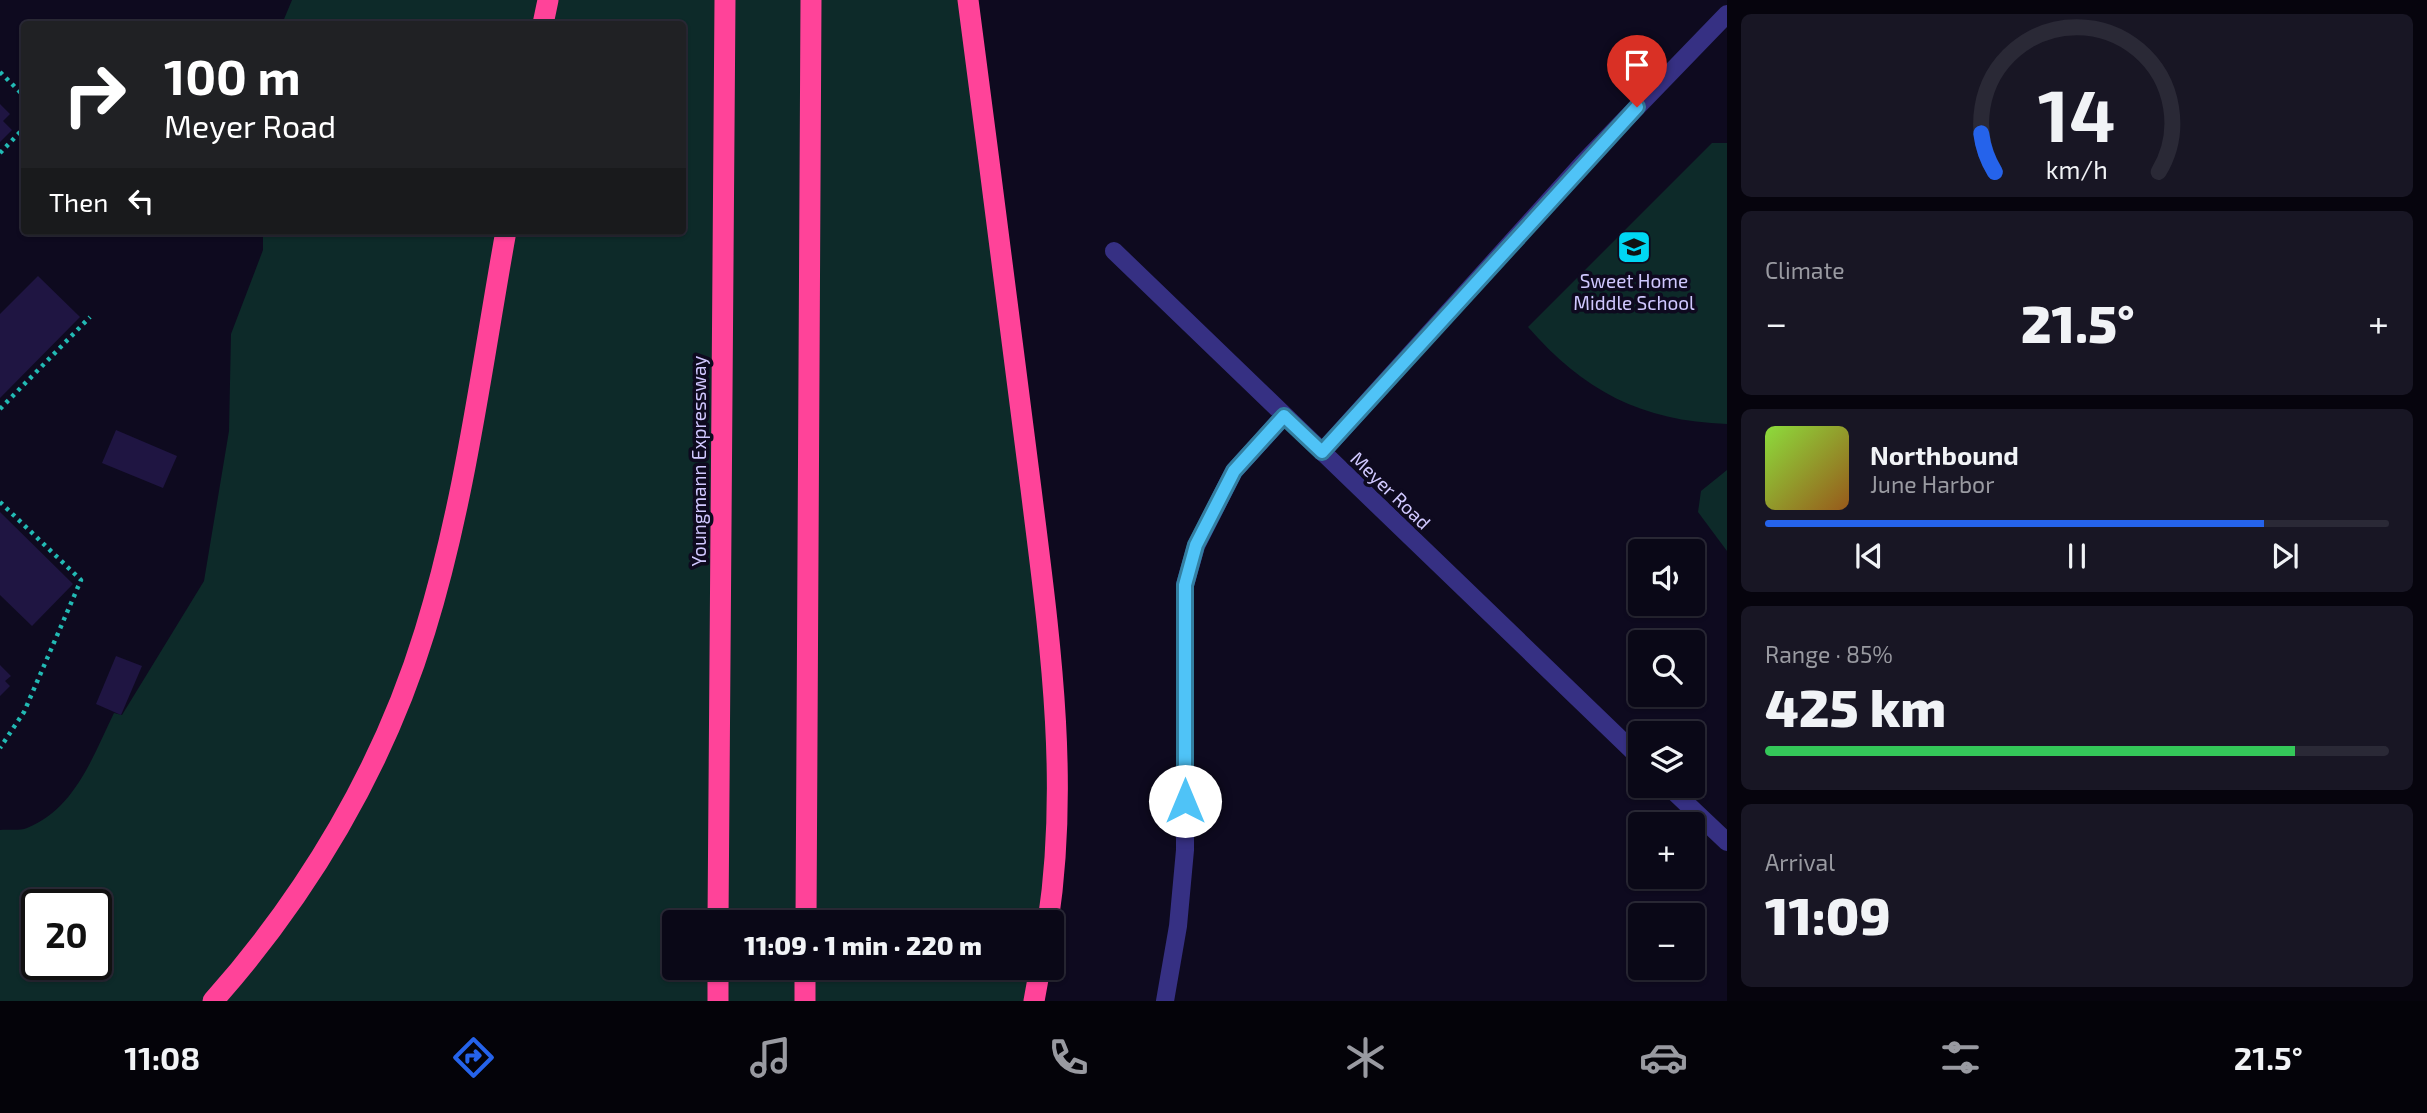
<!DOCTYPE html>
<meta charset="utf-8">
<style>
body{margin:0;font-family:"Exo 2",sans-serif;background:#181624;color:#f1f3f6;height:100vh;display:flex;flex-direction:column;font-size:26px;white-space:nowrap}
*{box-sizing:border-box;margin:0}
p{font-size:23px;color:#999aa1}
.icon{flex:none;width:38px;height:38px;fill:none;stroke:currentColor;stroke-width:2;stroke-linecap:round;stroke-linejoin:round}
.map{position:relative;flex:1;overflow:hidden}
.drawer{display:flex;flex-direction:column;gap:14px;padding:14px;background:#06040d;width:700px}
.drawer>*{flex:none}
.banner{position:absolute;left:21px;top:21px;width:665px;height:214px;border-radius:7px;box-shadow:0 2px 5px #0004,0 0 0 2px #2a2936;background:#202124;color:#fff;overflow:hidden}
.buttons{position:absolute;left:1628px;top:539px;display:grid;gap:14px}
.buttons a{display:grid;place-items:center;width:77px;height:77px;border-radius:7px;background:#0a0817;box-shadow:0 2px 5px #0004,0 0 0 2px #2a2936;font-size:35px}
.speed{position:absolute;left:21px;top:889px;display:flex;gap:14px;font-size:35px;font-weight:700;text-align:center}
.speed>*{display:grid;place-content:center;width:91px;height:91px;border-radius:50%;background:#0a0817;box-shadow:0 2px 5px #0004,0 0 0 2px #2a2936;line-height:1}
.speed .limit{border:4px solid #111;border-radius:10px;background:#fff;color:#111}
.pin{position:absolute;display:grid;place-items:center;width:60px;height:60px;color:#fff;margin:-72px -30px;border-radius:50% 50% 50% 0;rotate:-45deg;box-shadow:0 0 7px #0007}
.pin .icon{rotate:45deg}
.me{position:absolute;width:77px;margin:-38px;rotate:0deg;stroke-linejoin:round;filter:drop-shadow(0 0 5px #0008)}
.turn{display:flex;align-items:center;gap:24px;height:147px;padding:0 28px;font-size:32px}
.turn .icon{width:91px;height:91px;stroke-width:2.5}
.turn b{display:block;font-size:49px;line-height:60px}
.then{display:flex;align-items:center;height:66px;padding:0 28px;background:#0003;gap:14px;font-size:26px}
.big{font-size:52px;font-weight:800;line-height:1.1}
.drawer .widget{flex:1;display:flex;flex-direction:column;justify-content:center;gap:10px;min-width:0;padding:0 24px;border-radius:10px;background:#181624}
.drawer .dial{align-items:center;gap:0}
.dial svg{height:182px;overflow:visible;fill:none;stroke:#2a2936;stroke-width:7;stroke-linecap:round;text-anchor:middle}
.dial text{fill:#f1f3f6;stroke:none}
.song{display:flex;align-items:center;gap:21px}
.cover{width:84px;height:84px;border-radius:10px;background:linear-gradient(135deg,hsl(90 70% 55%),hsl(30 70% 35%))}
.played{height:7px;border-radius:4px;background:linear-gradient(90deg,#2563eb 80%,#2a2936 80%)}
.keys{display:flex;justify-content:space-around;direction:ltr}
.heat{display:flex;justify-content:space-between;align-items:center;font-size:38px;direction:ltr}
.charge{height:10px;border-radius:5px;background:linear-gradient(90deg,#34c759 85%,#2a2936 0)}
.trip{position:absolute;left:662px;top:910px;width:402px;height:70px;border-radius:7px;background:#0a0817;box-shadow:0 2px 5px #0004,0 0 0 2px #2a2936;font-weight:800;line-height:70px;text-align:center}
.tab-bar{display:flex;height:112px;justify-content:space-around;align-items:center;background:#040309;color:#999aa1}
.tab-bar .icon{width:49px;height:49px}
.tab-bar .selected{color:#2563eb}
.tab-bar b{font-size:32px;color:#f1f3f6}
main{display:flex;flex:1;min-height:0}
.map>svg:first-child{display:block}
.green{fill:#0d2a29;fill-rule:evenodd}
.building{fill:#1f1542}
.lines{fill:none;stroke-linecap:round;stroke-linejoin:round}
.path{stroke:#22bab4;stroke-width:4.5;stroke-dasharray:3.5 5;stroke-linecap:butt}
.minor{stroke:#363083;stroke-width:18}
.highway{stroke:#ff4399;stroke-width:21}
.route-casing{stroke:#337fa1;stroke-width:18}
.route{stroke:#4fc3f7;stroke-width:12}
.labels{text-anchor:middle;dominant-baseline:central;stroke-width:7;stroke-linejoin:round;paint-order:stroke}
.poi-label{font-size:19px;fill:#d0c8ff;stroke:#0e0a1f}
.street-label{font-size:19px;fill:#d0c8ff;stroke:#0e0a1f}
</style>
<main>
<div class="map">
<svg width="1727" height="1001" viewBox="0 0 1727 1001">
<rect width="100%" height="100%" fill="#0e0a1f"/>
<g class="green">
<path d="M292,0h676l82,641 -2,281h-374v46h366l-6,33h-1034v-171c8,-1 20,1 27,-2 48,-19 66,-72 87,-115l8,2 82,-134 25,-150 2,-97 32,-84v-19h419v-207h-400zM37,905h59v59h-59z"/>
<path d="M1712,143h15v281c-86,-3 -143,-33 -199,-97z"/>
<polygon points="1727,470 1727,551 1698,512 1701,491"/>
</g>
<g class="building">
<polygon points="0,104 10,114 3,121 12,130 0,142"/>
<polygon points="38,276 80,317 0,398 0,314"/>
<polygon points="116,430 177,456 163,488 102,463"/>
<polygon points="0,512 73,584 32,626 0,595"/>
<polygon points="116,656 142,666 121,715 96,704"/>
<polygon points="0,665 11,676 5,681 10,686 0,696"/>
</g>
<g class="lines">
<g class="path">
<polyline points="0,72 24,96"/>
<polyline points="0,153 24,128"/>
<polyline points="0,409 90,317"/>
<polyline points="0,502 81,580 24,712 0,748"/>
</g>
<g class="minor">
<polyline points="1114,251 1640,758"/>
<polyline points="1322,452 1583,163 1727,14"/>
<polyline points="1668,786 1727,842"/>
<polyline points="1165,1001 1178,926 1185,850 1185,585 1196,546 1234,471 1284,416"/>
</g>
<g class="highway">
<path d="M968,0c21,163 43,326 63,489 18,145 39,288 17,433"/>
<polyline points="543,24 548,0"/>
<polyline points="718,922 725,0"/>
<polyline points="806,922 811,0"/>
<path d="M213,1001c95,-107 170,-233 212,-370 40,-129 57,-267 81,-400"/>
<polyline points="718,1001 718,968"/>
<polyline points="805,1001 805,968"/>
<polyline points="1034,1001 1040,968"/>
</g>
</g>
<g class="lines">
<g class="route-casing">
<polyline id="route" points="1185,801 1185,585 1196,545 1234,471 1284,416 1322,452 1637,107"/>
</g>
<use href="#route" class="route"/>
</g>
<defs>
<g id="school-square" transform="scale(1.75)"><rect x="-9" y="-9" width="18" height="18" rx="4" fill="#00d6f3" stroke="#0e0a1f"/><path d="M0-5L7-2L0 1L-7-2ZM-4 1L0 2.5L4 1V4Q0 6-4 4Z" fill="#111"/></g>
</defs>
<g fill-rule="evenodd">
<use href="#school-square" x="1634" y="247"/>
</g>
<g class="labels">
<g class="poi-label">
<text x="1634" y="280">Sweet Home<tspan x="1634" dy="22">Middle School</tspan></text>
</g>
<g class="street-label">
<text transform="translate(698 461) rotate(-90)">Youngmann Expressway</text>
<text transform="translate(1391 490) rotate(44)">Meyer Road</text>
</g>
</g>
</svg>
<div class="buttons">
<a><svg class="icon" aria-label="sound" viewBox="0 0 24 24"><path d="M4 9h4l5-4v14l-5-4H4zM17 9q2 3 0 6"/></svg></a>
<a><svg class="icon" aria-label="search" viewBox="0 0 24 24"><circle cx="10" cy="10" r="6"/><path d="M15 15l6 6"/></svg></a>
<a><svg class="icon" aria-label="layers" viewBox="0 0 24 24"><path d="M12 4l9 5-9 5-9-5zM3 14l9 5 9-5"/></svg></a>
<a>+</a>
<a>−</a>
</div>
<div class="speed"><div class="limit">20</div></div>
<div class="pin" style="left:1637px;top:107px;background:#d93025"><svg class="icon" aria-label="arrive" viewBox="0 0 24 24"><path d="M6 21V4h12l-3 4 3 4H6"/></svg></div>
<svg class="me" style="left:1185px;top:801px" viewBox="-20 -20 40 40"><circle r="19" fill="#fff"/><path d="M0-13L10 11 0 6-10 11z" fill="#4fc3f7"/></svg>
<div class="trip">11:09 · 1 min · 220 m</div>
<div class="banner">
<div class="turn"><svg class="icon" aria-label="right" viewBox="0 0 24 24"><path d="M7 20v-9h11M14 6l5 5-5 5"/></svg><div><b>100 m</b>Meyer Road</div></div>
<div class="then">Then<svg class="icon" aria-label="left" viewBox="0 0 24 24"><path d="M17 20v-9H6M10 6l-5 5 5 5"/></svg></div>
</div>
</div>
<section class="drawer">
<div class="widget dial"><svg viewBox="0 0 100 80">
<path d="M14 69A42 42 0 1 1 86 69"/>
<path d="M14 69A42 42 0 0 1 8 52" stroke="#2563eb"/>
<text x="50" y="56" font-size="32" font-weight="700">14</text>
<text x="50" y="72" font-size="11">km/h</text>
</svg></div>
<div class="widget"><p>Climate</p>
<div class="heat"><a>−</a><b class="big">21.5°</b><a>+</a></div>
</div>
<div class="widget">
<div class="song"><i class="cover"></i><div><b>Northbound</b><p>June Harbor</p></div></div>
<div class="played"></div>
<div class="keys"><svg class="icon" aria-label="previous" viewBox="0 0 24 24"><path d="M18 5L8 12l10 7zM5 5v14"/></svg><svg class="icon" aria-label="pause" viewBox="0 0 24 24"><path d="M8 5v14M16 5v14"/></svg><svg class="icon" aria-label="next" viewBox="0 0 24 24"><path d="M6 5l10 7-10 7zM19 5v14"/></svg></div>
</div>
<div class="widget"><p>Range · 85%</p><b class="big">425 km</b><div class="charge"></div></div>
<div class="widget"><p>Arrival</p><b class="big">11:09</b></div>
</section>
</main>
<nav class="tab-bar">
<b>11:08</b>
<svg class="icon selected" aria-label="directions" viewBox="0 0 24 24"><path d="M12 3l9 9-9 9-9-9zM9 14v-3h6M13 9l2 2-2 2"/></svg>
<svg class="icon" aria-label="music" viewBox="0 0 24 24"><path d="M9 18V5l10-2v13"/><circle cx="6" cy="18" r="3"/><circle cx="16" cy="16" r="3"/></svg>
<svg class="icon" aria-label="phone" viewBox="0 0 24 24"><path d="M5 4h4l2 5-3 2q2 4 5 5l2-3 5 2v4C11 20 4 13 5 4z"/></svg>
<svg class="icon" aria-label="climate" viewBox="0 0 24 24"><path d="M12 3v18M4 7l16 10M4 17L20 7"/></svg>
<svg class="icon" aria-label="car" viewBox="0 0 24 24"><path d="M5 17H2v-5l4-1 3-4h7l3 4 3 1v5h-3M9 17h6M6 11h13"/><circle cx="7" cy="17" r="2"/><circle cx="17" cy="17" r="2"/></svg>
<svg class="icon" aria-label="filters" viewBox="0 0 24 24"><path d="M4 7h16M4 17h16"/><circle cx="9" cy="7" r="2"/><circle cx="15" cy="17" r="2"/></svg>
<b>21.5°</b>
</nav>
